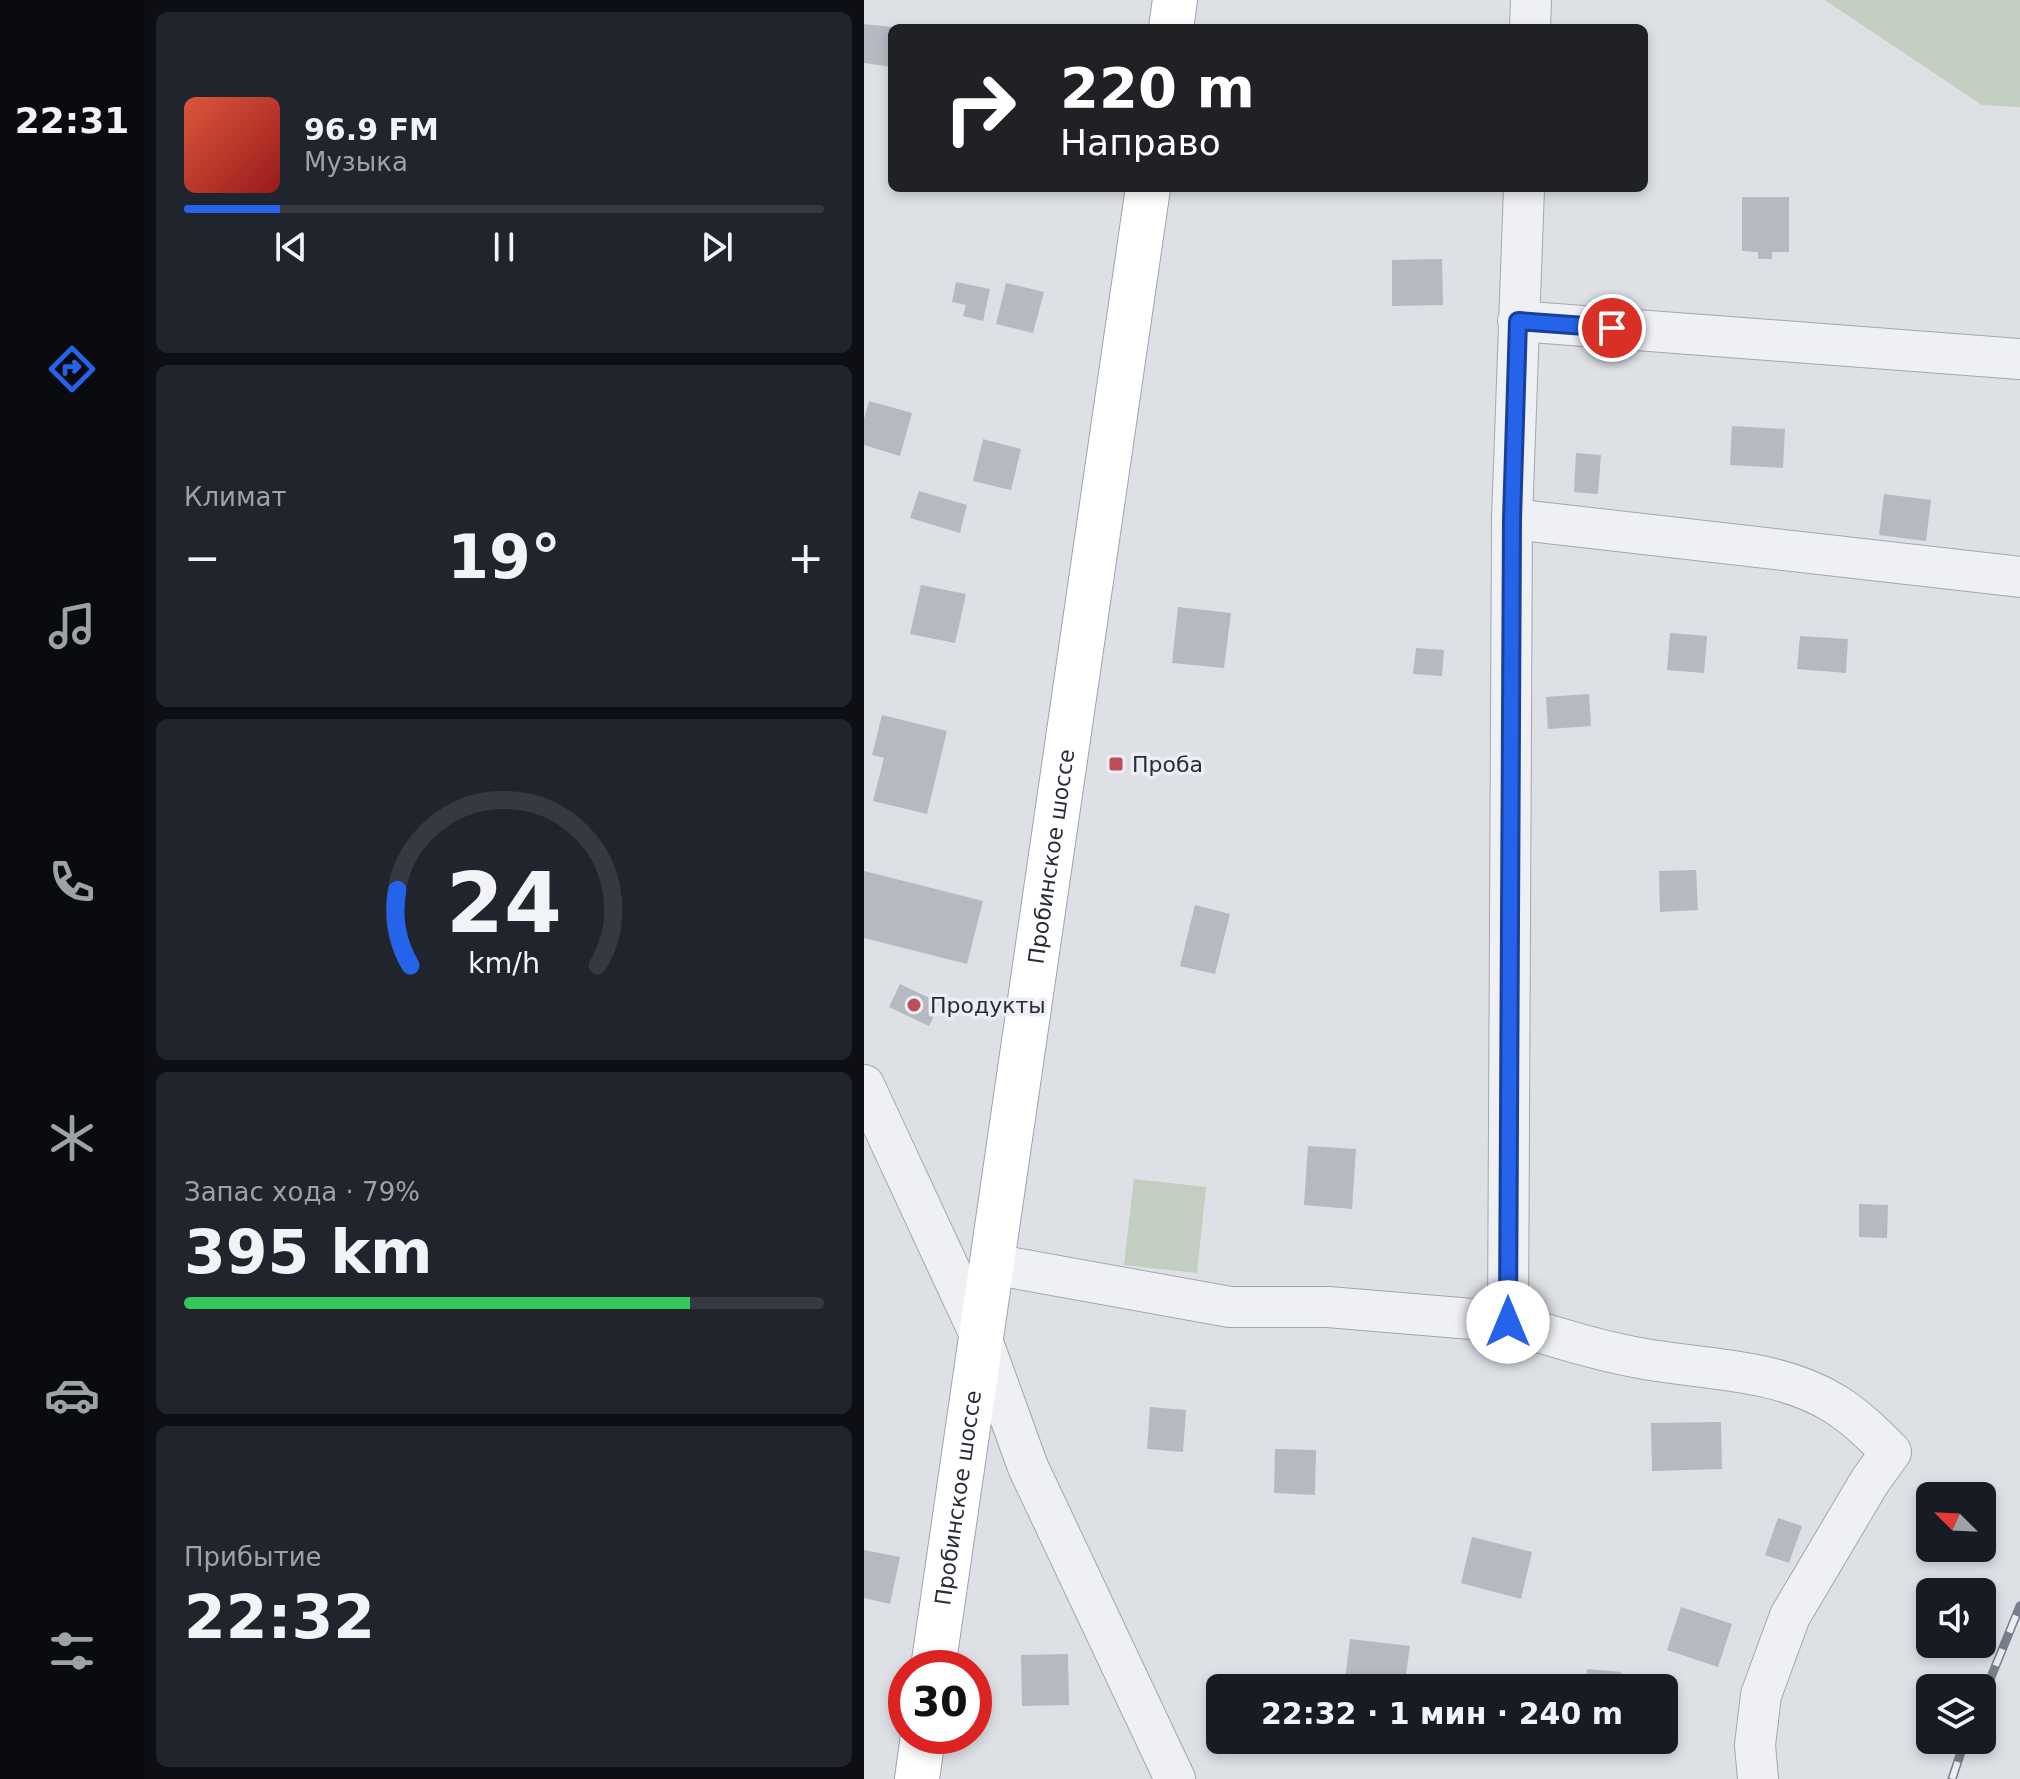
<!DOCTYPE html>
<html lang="ru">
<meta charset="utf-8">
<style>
body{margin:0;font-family:"DejaVu Sans",sans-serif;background:#20242c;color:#f1f3f6;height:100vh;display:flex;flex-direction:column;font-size:30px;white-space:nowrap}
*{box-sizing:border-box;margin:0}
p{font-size:26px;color:#9ea1a6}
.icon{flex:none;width:44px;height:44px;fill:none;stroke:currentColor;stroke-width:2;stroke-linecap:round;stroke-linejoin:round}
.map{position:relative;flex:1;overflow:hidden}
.details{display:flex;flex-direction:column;gap:12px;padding:12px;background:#0d0f14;width:720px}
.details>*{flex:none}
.guide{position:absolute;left:24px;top:24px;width:760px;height:168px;border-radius:12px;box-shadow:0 4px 12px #0003;background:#202124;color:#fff;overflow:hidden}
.needle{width:52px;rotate:294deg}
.fabs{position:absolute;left:1052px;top:1482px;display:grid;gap:16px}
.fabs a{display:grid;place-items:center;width:80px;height:80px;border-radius:12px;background:#171b24;box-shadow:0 4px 12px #0003;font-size:40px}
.speed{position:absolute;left:24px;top:1650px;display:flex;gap:16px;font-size:40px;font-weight:700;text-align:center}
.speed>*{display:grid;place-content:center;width:104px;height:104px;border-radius:50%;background:#171b24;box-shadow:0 4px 12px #0003;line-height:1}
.speed .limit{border:12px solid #d22;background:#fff;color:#111}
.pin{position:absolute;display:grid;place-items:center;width:68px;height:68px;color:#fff;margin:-34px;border:4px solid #fff;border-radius:50%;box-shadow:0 2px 8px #0007}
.me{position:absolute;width:88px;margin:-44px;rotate:0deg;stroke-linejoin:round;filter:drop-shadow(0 0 6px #0008)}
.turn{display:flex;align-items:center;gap:28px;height:168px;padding:0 40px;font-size:36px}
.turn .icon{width:104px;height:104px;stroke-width:2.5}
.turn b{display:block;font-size:56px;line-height:68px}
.big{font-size:60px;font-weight:700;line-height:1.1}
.details .card{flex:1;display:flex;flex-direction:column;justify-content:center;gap:12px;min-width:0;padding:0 28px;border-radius:12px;background:#20242c}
.details .dial{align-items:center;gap:0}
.dial svg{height:208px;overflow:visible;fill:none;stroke:#363941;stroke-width:7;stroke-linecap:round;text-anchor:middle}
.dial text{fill:#f1f3f6;stroke:none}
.song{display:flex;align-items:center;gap:24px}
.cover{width:96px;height:96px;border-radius:12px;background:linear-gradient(135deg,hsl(10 70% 55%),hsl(0 70% 35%))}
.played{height:8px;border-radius:4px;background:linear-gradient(90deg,#2563eb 15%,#363941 15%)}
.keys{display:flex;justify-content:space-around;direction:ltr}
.heat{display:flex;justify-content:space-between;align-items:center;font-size:44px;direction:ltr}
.charge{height:12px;border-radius:6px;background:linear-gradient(90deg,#34c759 79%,#363941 0)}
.trip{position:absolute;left:342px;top:1674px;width:472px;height:80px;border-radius:12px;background:#171b24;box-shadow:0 4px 12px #0003;font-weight:700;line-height:80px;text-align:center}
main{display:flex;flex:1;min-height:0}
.tab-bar{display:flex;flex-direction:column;width:144px;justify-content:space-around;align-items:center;background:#090b0e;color:#9ea1a6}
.tab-bar .icon{width:56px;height:56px}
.tab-bar .on{color:#2563eb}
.tab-bar b{font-size:36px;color:#f1f3f6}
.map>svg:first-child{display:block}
.green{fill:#c2cebf}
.building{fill:#b5b9c1}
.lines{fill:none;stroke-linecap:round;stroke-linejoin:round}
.minor-casing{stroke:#a3a7ae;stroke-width:42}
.major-casing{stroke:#9ea4af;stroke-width:46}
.minor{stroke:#eff0f4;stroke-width:40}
.major{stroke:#fff;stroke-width:44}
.rail-casing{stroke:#787f8c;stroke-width:9}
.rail{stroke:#eceef3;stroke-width:6;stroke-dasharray:18;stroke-linecap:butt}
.route-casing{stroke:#184099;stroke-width:20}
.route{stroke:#2563eb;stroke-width:14}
.poi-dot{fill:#bd4e5a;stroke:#eceef3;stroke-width:3}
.labels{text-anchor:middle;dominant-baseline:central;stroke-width:7;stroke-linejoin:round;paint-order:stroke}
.poi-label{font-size:22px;fill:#282e39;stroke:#eceef3;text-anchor:start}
.street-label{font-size:22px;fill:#282e39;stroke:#eceef3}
</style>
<main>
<nav class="tab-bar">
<b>22:31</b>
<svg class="icon on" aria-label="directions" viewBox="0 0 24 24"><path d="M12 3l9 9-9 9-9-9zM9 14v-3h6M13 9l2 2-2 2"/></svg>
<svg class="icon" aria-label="music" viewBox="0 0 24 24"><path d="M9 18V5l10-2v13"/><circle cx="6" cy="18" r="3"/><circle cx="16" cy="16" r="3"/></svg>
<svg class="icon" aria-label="phone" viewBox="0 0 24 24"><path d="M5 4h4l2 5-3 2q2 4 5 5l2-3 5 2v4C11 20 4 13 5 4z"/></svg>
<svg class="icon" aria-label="climate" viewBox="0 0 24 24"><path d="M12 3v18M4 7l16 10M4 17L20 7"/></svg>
<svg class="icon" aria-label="car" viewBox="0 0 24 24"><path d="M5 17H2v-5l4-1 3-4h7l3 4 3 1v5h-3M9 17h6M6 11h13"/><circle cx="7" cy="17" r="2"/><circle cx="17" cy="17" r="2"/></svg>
<svg class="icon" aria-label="filters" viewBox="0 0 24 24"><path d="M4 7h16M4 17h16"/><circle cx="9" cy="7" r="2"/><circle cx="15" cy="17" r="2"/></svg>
</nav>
<section class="details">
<div class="card">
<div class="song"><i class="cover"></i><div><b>96.9 FM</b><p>Музыка</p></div></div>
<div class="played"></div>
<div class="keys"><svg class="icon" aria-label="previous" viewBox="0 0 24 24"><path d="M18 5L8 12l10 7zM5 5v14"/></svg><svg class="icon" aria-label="pause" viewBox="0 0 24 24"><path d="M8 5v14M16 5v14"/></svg><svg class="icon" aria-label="next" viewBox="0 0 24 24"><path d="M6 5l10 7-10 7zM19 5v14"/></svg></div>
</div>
<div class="card"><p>Климат</p>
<div class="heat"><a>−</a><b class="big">19°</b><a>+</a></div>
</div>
<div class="card dial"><svg viewBox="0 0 100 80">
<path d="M14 69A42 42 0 1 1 86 69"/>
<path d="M14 69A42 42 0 0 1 9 40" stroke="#2563eb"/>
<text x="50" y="56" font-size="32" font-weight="700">24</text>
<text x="50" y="72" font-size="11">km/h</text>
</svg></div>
<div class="card"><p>Запас хода · 79%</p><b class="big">395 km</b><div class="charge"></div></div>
<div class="card"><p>Прибытие</p><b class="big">22:32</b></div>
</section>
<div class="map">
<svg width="1156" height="1779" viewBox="0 0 1156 1779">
<rect width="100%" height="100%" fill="#dde0e5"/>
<g class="green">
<polygon points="961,0 1156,0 1156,107 1118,105"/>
<polygon points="270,1179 342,1187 333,1273 260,1265"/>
</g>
<g class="building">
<polygon points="0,24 28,27 28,67 0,63"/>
<polygon points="878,197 925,197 925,252 908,252 908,259 894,259 894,252 878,251"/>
<polygon points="578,259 579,305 528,306 528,260"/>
<polygon points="92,282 126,289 119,321 99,316 102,305 88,302"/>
<polygon points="142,283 180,292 169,333 132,324"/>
<polygon points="5,401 48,413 36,456 0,445 0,419"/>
<polygon points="868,426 921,429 919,468 866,465"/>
<polygon points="119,439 157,449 147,490 109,481"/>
<polygon points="712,453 737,455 734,494 710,492"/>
<polygon points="55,491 103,505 96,533 46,518"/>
<polygon points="1020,494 1067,500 1062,541 1015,535"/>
<polygon points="57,585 102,594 91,643 46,634"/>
<polygon points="314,607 367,613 360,668 308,663"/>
<polygon points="806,633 843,636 840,673 803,670"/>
<polygon points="936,636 984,639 982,673 933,669"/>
<polygon points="552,648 580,650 578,676 549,674"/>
<polygon points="725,694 727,726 684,729 682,697"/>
<polygon points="18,715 83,731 63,814 9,801 20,758 8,755"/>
<polygon points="832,870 834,910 796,912 795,871"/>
<polygon points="0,871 119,901 103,964 0,938"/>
<polygon points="331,905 366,914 351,974 316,966"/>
<polygon points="36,984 76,1003 65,1026 25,1007"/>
<polygon points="444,1146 492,1149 488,1209 440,1205"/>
<polygon points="995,1204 1024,1205 1023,1238 995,1237"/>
<polygon points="286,1407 322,1410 319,1452 283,1449"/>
<polygon points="857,1422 858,1469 788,1471 787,1423"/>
<polygon points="411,1449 452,1450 451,1495 410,1493"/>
<polygon points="914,1518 938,1526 925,1563 901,1555"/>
<polygon points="608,1537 668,1552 657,1599 597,1583"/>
<polygon points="0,1550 36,1557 26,1604 0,1598"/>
<polygon points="817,1607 868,1624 854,1667 803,1650"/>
<polygon points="486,1639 546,1646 540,1688 480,1688"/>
<polygon points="204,1654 205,1705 158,1706 157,1655"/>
<polygon points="723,1669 757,1672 756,1688 721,1688"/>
</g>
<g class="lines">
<g class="minor-casing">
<g id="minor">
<polyline points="666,28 667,0"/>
<polyline points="654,321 1156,359"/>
<polyline points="648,519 1156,577"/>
<polyline points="0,1085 117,1337 164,1467 311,1779"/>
<polyline points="128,1264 366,1307 464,1307 644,1322 648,519 660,188"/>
<path d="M644,1322c45,15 90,29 137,37 63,11 134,10 190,45 21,13 39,31 56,48l-21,29 -80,135 -29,79 -6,50 3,34"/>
</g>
</g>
<g class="major-casing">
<g id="major">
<polyline points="307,28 311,0"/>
<path id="s1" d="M69,1668l215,-1480"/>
<polyline points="53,1779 59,1736"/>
</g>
</g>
<use href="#minor" class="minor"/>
<use href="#major" class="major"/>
<g class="rail-casing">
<g id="rail">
<polyline points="1118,1699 1156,1606"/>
<polyline points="1088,1779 1101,1740"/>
</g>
</g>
<use href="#rail" class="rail"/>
</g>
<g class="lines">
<g class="route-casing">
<polyline id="route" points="644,1322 648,519 654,321 748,328"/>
</g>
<use href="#route" class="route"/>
</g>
<g class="poi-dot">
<rect x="244" y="756" width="16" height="16" rx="4"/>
<circle cx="50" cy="1005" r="8"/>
</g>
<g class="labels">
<g class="poi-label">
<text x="268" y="764">Проба</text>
<text x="66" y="1005">Продукты</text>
</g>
<g class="street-label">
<text stroke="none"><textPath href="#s1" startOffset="820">Пробинское шоссе</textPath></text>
<text stroke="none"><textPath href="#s1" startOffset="172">Пробинское шоссе</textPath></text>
</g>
</g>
</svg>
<div class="fabs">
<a><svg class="needle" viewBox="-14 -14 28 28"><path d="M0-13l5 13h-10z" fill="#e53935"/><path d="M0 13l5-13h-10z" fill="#9ea1a6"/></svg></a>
<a><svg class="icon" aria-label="sound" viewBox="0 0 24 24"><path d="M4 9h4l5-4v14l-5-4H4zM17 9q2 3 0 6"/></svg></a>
<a><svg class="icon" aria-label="layers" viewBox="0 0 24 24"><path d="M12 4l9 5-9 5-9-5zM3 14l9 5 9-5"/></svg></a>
</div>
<div class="speed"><div class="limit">30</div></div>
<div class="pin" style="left:748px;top:328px;background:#d93025"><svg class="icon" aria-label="arrive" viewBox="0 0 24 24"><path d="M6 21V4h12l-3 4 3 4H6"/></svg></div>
<svg class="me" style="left:644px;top:1322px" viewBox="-20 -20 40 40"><circle r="19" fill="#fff"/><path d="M0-13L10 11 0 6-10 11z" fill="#2563eb"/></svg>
<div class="trip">22:32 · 1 мин · 240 m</div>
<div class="guide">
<div class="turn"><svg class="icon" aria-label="right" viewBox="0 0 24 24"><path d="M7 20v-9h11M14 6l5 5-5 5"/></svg><div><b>220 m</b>Направо</div></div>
</div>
</div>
</main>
